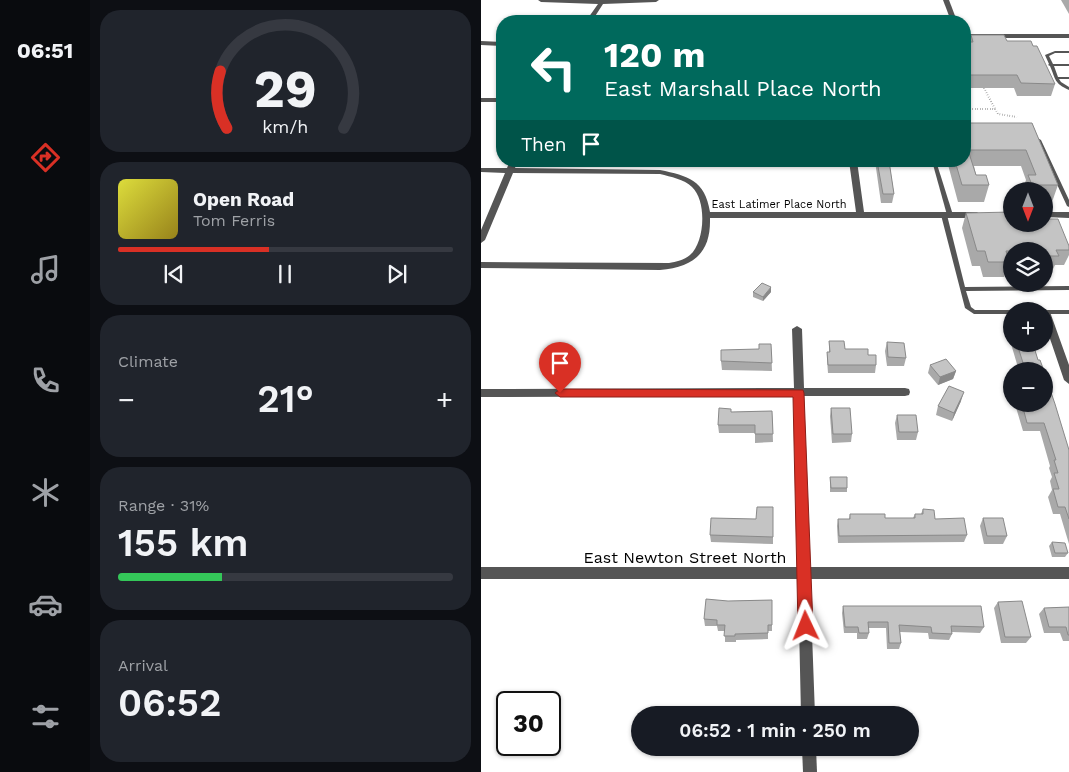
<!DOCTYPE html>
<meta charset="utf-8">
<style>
body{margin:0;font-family:"Work Sans",sans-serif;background:#20242c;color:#f1f3f6;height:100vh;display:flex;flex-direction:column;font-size:19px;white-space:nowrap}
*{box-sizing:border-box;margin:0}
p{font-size:16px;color:#9ea1a6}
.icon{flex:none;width:28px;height:28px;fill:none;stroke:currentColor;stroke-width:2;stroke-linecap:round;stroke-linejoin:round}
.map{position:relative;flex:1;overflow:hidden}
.details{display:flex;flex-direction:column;gap:10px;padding:10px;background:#0d0f14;width:391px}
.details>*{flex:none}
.top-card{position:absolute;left:15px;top:15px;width:475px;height:152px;border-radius:20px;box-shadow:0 1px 4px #0004;background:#00695c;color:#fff;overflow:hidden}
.needle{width:32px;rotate:180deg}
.buttons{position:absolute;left:522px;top:182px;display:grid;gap:10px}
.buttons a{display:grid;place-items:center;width:50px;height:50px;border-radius:50%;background:#171b24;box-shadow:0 1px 4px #0004;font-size:25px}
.speed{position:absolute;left:15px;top:691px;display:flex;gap:10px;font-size:25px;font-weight:700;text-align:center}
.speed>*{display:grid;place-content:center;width:65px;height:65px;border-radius:50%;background:#171b24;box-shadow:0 1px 4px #0004;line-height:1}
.speed .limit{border:2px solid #111;border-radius:8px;background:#fff;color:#111}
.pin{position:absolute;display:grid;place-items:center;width:42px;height:42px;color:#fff;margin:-51px -21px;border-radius:50% 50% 50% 0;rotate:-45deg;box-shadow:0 0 5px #0007}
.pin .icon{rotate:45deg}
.me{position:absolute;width:55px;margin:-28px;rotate:358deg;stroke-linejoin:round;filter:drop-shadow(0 0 4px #0008)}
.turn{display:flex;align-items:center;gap:18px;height:105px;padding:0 25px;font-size:22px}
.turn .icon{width:65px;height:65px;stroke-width:2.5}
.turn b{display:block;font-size:35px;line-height:42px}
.then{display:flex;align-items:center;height:48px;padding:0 25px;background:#0003;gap:10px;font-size:19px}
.big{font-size:38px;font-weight:600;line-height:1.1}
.details .card{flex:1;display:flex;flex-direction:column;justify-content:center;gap:8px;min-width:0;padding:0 18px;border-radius:20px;background:#20242c}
.details .dial{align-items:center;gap:0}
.dial svg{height:130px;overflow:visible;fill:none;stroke:#363941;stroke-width:7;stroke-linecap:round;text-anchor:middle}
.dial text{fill:#f1f3f6;stroke:none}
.song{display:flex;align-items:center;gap:15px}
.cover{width:60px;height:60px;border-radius:8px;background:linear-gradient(135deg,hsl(60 70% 55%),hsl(50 70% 35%))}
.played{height:5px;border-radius:2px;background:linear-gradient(90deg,#d93025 45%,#363941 45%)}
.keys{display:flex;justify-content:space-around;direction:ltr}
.heat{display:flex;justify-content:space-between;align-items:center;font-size:28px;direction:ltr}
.charge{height:8px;border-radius:4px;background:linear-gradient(90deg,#34c759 31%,#363941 0)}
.trip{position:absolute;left:150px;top:706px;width:288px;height:50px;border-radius:25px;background:#171b24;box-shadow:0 1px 4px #0004;font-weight:600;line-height:50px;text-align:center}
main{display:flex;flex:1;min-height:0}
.menu{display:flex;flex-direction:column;width:90px;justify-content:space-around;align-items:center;background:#090b0e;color:#9ea1a6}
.menu .icon{width:35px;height:35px}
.menu .on{color:#d93025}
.menu b{font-size:22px;color:#f1f3f6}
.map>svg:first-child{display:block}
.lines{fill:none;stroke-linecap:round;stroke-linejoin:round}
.path{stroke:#777;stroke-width:2;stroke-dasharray:0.5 2;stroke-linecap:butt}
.lane{fill:#555;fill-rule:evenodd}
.street{fill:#555;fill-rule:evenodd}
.wall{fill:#a9a9a9}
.shaded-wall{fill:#898989}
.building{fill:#c4c4c4;stroke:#898989}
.route{fill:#d93025;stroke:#8d1f18}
.labels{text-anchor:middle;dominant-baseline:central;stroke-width:4.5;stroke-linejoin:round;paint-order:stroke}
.far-street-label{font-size:11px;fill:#000;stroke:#fff}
.near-street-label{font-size:16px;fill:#000;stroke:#fff}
</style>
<main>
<nav class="menu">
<b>06:51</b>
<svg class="icon on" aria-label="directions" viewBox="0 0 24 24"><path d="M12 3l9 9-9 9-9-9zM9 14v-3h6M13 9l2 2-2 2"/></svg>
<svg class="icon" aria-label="music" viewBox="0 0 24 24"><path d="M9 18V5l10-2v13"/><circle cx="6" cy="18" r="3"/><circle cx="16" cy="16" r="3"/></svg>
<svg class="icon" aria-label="phone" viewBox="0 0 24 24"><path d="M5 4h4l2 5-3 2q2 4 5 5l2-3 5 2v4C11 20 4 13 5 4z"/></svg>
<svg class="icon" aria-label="climate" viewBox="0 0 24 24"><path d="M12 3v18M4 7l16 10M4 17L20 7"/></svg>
<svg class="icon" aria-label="car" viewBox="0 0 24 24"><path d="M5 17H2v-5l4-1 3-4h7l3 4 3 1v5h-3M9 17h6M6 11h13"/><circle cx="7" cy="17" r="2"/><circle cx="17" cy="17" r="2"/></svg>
<svg class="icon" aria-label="filters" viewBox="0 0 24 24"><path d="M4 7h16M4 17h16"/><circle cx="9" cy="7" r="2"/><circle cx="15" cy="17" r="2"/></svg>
</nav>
<section class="details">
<div class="card dial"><svg viewBox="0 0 100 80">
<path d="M14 69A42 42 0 1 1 86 69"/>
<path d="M14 69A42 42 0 0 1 10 34" stroke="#d93025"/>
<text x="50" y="56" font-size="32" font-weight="700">29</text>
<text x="50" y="72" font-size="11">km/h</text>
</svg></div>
<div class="card">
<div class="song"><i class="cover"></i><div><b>Open Road</b><p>Tom Ferris</p></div></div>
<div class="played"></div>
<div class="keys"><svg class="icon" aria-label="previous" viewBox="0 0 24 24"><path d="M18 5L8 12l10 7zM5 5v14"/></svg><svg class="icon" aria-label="pause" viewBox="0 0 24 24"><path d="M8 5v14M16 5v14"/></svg><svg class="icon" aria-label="next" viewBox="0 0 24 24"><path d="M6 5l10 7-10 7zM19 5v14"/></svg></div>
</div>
<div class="card"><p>Climate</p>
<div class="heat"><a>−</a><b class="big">21°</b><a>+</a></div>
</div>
<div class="card"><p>Range · 31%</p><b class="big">155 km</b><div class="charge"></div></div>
<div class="card"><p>Arrival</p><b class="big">06:52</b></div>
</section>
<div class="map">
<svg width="588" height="772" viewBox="0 0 588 772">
<rect width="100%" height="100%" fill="#fff"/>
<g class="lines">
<g class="path">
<polyline points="503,88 514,109"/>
<polyline points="484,109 514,109 517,114 536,117"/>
</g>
<g class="lane">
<path d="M574,51h14v2h-14l-6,3 4,8h16v2h-15l4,11h11v2h-10l2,3 8,5v3c-15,-7 -13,-10 -19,-24l-2,-1 1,-1 -4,-9z"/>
<polygon points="548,135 552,135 560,140 588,200 588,207 586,206 556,141 548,137"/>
<polygon points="451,161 455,161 472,215 471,216 469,217 466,215"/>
<polygon points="463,213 466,215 484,287 588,286 588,290 485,291 490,307 494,310 531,310 533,311 531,311 531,314 493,314 484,308 460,215"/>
<polygon points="564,310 588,310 588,314 564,314 564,311 562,311"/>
</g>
<g class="street">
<polygon points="57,0 178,0 175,2 122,4 111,21 105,21 117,4 60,2"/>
<polygon points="462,0 468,0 476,21 470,21"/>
<rect x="484" y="34" width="104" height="4"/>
<polygon points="0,41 21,42 21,46 0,45"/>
<rect x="0" y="98" width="21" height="4"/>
<path d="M29,161h8l-3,7 145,2c28,6 45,10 50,42h146l-7,-51h8l7,51h113l4,3 -4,3h-267c1,35 -16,49 -50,52l-179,-2v-6l188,1c7,-1 15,-3 21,-8 15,-13 17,-54 2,-68 -8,-8 -21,-10 -32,-13l-147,-1 -28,67 -4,3v-13l24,-57 -24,-1v-4h26z"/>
<polygon points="588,212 588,218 564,217 564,212"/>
<polygon points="564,309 569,312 588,365 588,384 583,380 564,324 564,311 560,311"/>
<polygon points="316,326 321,329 323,388 424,388 428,389 429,392 428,395 424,396 323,396 329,567 588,567 588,579 329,579 334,715 320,715 317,579 0,579 0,567 317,567 313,396 0,397 0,389 313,388 311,329"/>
<polygon points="321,748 335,748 336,772 322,772"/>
</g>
</g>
<g class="wall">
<polygon points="580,0 588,0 588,14"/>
<polygon points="490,35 526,41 574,84 570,96 536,96 533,88 484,88 484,42 488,42"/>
<polygon points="484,123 551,123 577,185 571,202 564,202 564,191 541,191 545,180 540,166 493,166 495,175 508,185 503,202 477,202 466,161 484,161"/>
<polygon points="394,161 408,161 413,194 411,203 400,203"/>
<polygon points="485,213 588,246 588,255 583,265 574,265 571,271 564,271 564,251 531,251 531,266 527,266 523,277 502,277 499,266 491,266 481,228"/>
<polygon points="272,292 290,292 282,301 272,297"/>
<polygon points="528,318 531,318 531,344 552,344 557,360 563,371 538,371 525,327"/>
<polygon points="348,341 364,349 387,355 395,365 394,373 347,373 346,360 346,352 348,352"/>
<polygon points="406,342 425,358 423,366 406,366 404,351"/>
<polygon points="290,344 291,371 241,370 240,361 278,349"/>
<polygon points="449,365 475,371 472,379 457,385 447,373"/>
<polygon points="480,401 471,421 455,415 457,406"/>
<polygon points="534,404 564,404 588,450 588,544 579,514 572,514 567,497 571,490 569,481 571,477 568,468 569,466 559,431 542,431"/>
<polygon points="350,408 371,434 370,442 351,443 349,416"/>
<polygon points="291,411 292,442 274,443 274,433 238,433 237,425 250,412"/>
<polygon points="416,415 437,432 435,440 416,440 414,423"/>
<polygon points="349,477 366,488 366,492 349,492"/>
<polygon points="292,507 292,544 230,542 229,535 275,519"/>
<polygon points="442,509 454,519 486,535 483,542 357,543 356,526 357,519 368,519 369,514 404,518 432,518 434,514 440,514"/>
<polygon points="502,518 526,536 522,544 503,544 499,526"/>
<polygon points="571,542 587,553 584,557 571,557 568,546"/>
<polygon points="291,600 291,631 287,631 287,639 255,640 255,642 244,642 244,631 237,631 236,626 224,626 223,619 247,601"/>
<polygon points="517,602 550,637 545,643 520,643 513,608"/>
<polygon points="362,606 503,627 499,633 471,632 471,634 468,640 448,639 447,633 419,632 420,643 418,649 406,649 405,628 388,628 388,633 386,639 376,639 376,633 363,633 361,613"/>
<polygon points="588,607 588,641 582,641 579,633 563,633 558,614 563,608"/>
</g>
<g class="shaded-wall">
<polygon points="290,287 290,292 282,301 282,297"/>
<polygon points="475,371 472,379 457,385 459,377"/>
<polygon points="483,392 480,401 471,421 473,413"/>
</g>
<g class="building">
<polygon points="490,35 523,35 526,41 550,41 552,46 556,46 574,84 540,83 536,75 484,75 484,42 492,42"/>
<polygon points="484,123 551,123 577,185 551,185 547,175 555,175 545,150 487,150 495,175 505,175 508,185 481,185 474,161 484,161"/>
<polygon points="396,161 408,161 413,194 402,194"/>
<polygon points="531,212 531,224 564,224 564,219 577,219 588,246 588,250 575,250 578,256 566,256 564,250 525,251 528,262 507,262 504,251 496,251 485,213"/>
<polygon points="281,283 290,287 282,297 272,292"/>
<polygon points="528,318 531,318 531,328"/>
<polygon points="348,341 363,341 364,349 387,349 387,355 395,355 395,365 347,365 346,352 349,352"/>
<polygon points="406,342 423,343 425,358 407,357"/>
<polygon points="278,344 290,344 291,363 240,361 240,350 278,349"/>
<polygon points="536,344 552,344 557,360 559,360 563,371 540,371 539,369 544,369"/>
<polygon points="465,359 475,371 459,377 449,365"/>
<polygon points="564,375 574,404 588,450 588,519 584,507 577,507 572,489 578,489 573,473 577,473 573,460 575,460 563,423 546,423 541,404 564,404"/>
<polygon points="468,386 483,392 473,413 457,406"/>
<polygon points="238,408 250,409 250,412 291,411 292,434 274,434 274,425 237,425"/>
<polygon points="350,408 369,408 371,434 352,434"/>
<polygon points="416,415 435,415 437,432 418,432"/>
<polygon points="349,477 366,477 366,488 350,488"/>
<polygon points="276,507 292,507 292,537 229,535 230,518 275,519"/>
<polygon points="442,509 453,510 454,519 483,518 486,535 358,536 357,519 369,519 369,514 404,514 404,518 434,518 434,514 442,514"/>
<polygon points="502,518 522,518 526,536 506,536"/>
<polygon points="571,542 584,543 587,553 574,553"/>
<polygon points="225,599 247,601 291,600 291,625 287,625 287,633 254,634 254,636 243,636 244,625 236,625 236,620 223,619"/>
<polygon points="541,601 550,637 524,637 517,602"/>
<polygon points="362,606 500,606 503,627 470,626 471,634 451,633 450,627 418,625 420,643 408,643 407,622 387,622 388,633 378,633 377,627 364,627"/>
<polygon points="588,607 588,635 587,635 585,627 568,627 563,608"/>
</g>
<polygon class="route" points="79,389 322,390 323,393 332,626 330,631 325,634 319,631 317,626 312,397 79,397 74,393"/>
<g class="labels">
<g class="far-street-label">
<text x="298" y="204">East Latimer Place North</text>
</g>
<g class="near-street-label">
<text x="204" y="557">East Newton Street North</text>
</g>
</g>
</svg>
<div class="buttons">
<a><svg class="needle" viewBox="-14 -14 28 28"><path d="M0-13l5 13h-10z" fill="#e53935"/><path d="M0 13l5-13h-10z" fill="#9ea1a6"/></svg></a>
<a><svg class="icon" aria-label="layers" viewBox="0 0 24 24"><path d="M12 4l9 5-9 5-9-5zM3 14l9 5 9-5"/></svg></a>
<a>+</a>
<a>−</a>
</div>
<div class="speed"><div class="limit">30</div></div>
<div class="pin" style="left:79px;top:393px;background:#d93025"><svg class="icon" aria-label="arrive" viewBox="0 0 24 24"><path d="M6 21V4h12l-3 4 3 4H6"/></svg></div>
<svg class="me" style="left:325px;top:626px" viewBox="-20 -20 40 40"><path d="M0-17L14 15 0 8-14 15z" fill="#d93025" stroke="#fff" stroke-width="4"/></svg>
<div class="trip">06:52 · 1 min · 250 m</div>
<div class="top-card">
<div class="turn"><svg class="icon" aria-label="left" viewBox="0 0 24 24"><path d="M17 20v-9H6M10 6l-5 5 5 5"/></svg><div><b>120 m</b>East Marshall Place North</div></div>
<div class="then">Then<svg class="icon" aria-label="arrive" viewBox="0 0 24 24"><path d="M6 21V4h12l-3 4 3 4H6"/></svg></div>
</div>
</div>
</main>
